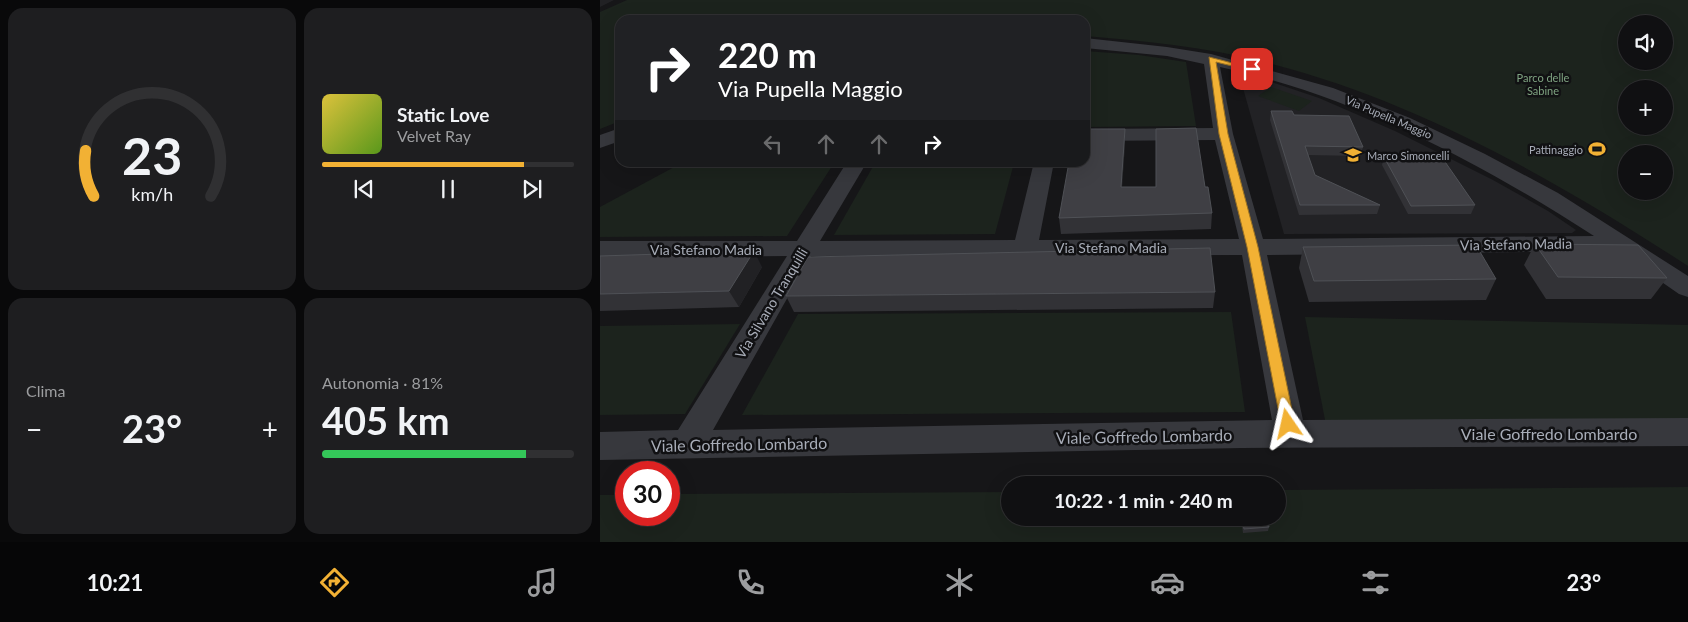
<!DOCTYPE html>
<html lang="it">
<meta charset="utf-8">
<style>
body{margin:0;font-family:Lato,sans-serif;background:#1e1e20;color:#f1f3f6;height:100vh;display:flex;flex-direction:column;font-size:19px;white-space:nowrap}
*{box-sizing:border-box;margin:0}
p{font-size:16px;color:#9c9d9f}
.icon{flex:none;width:28px;height:28px;fill:none;stroke:currentColor;stroke-width:2;stroke-linecap:round;stroke-linejoin:round}
.map{position:relative;flex:1;overflow:hidden}
.drawer{display:flex;flex-direction:column;gap:8px;padding:8px;background:#09090a;width:600px}
.drawer>*{flex:none}
.hud{position:absolute;left:15px;top:15px;width:475px;height:152px;border-radius:15px;box-shadow:0 5px 20px #0002,0 0 0 1px #303032;background:#202124;color:#fff;overflow:hidden}
.fabs{position:absolute;left:1018px;top:15px;display:grid;gap:10px}
.fabs a{display:grid;place-items:center;width:55px;height:55px;border-radius:50%;background:#101012;box-shadow:0 5px 20px #0002,0 0 0 1px #303032;font-size:25px}
.speed{position:absolute;left:15px;top:461px;display:flex;gap:10px;font-size:25px;font-weight:700;text-align:center}
.speed>*{display:grid;place-content:center;width:65px;height:65px;border-radius:50%;background:#101012;box-shadow:0 5px 20px #0002,0 0 0 1px #303032;line-height:1}
.speed .limit{border:8px solid #d22;background:#fff;color:#111}
.pin{position:absolute;display:grid;place-items:center;width:42px;height:42px;color:#fff;margin:-21px;border-radius:10px;box-shadow:0 2px 8px #0006}
.me{position:absolute;width:55px;margin:-28px;rotate:349deg;stroke-linejoin:round;filter:drop-shadow(0 0 4px #0008)}
.turn{display:flex;align-items:center;gap:18px;height:105px;padding:0 20px;font-size:22px}
.turn .icon{width:65px;height:65px;stroke-width:2.5}
.turn b{display:block;font-size:35px;line-height:42px}
.lanes{display:flex;align-items:center;height:48px;padding:0 20px;background:#0003;justify-content:center;gap:25px;direction:ltr}
.lanes .off{opacity:.35}
.big{font-size:38px;font-weight:700;line-height:1.1}
.drawer .widget{flex:1;display:flex;flex-direction:column;justify-content:center;gap:8px;min-width:0;padding:0 18px;border-radius:15px;background:#1e1e20}
.drawer .dial{align-items:center;gap:0}
.dial svg{height:130px;overflow:visible;fill:none;stroke:#303032;stroke-width:7;stroke-linecap:round;text-anchor:middle}
.dial text{fill:#f1f3f6;stroke:none}
.song{display:flex;align-items:center;gap:15px}
.cover{width:60px;height:60px;border-radius:8px;background:linear-gradient(135deg,hsl(50 70% 55%),hsl(90 70% 35%))}
.played{height:5px;border-radius:2px;background:linear-gradient(90deg,#f2b134 80%,#303032 80%)}
.keys{display:flex;justify-content:space-around;direction:ltr}
.heat{display:flex;justify-content:space-between;align-items:center;font-size:28px;direction:ltr}
.charge{height:8px;border-radius:4px;background:linear-gradient(90deg,#34c759 81%,#303032 0)}
.drawer .tiles{flex:1;display:grid;gap:8px;grid-template-columns:repeat(2,1fr)}
.trip{position:absolute;left:401px;top:476px;width:285px;height:50px;border-radius:25px;background:#101012;box-shadow:0 5px 20px #0002,0 0 0 1px #303032;font-weight:700;line-height:50px;text-align:center}
.tabs{display:flex;height:80px;justify-content:space-around;align-items:center;background:#060607;color:#9c9d9f}
.tabs .icon{width:35px;height:35px}
.tabs .active{color:#f2b134}
.tabs b{font-size:22px;color:#f1f3f6}
main{display:flex;flex:1;min-height:0}
.map>svg:first-child{display:block}
.built{fill:#222225}
.green{fill:#1c231d;fill-rule:evenodd}
.lines{fill:none;stroke-linecap:round;stroke-linejoin:round}
.minor{fill:#37383d;fill-rule:evenodd}
.wall{fill:#323236}
.shaded-wall{fill:#212124}
.building{fill:#3f3f44;stroke:#4f5156}
.route{fill:#f2b134;stroke:#9d7322}
.labels{text-anchor:middle;dominant-baseline:central;stroke-width:5;stroke-linejoin:round;paint-order:stroke}
.far-park-label{font-size:11px;fill:#7fa381;stroke:#111113}
.far-street-label{font-size:11px;fill:#a8adb8;stroke:#111113}
.far-poi-label{font-size:11px;fill:#a8adb8;stroke:#111113;text-anchor:end}
.street-label{font-size:14px;fill:#a8adb8;stroke:#111113}
.near-street-label{font-size:16px;fill:#a8adb8;stroke:#111113}
</style>
<main>
<section class="drawer">
<div class="tiles">
<div class="widget dial"><svg viewBox="0 0 100 80">
<path d="M14 69A42 42 0 1 1 86 69"/>
<path d="M14 69A42 42 0 0 1 9 41" stroke="#f2b134"/>
<text x="50" y="56" font-size="32" font-weight="700">23</text>
<text x="50" y="72" font-size="11">km/h</text>
</svg></div>
<div class="widget">
<div class="song"><i class="cover"></i><div><b>Static Love</b><p>Velvet Ray</p></div></div>
<div class="played"></div>
<div class="keys"><svg class="icon" aria-label="previous" viewBox="0 0 24 24"><path d="M18 5L8 12l10 7zM5 5v14"/></svg><svg class="icon" aria-label="pause" viewBox="0 0 24 24"><path d="M8 5v14M16 5v14"/></svg><svg class="icon" aria-label="next" viewBox="0 0 24 24"><path d="M6 5l10 7-10 7zM19 5v14"/></svg></div>
</div>
<div class="widget"><p>Clima</p>
<div class="heat"><a>−</a><b class="big">23°</b><a>+</a></div>
</div>
<div class="widget"><p>Autonomia · 81%</p><b class="big">405 km</b><div class="charge"></div></div>
</div>
</section>
<div class="map">
<svg width="1088" height="542" viewBox="0 0 1088 542">
<rect width="100%" height="100%" fill="#161618"/>
<polygon class="built" points="657,77 719,98 795,131 893,180 948,211 976,230 972,233 684,234 643,88"/>
<g class="green">
<path d="M27,0h1061v266c-131,-85 -271,-166 -424,-204 -58,-15 -119,-21 -179,-26v-16h-465v101l-20,8v-117zM1026,24h38v37h-38zM1026,89h38v37h-38zM1026,154h38v37h-38z"/>
<polygon points="485,51 539,55 586,62 596,126 485,127"/>
<polygon points="671,87 712,101 699,111 658,96"/>
<polygon points="71,163 234,163 187,236 0,237 0,207 78,165"/>
<polygon points="275,163 414,163 395,234 234,235"/>
<polygon points="631,312 645,412 142,415 198,314"/>
<polygon points="705,317 1088,325 1088,425 726,425"/>
<polygon points="140,324 85,414 0,415 0,326"/>
<polygon points="1088,487 1088,542 0,542 0,495 26,495 26,515 69,515 69,494 410,492 410,518 678,518 678,490"/>
</g>
<g class="lines">
<g class="minor">
<path d="M485,38l82,9 44,7 122,34 77,30 75,36 73,39 130,83v21l-9,-3 -62,-43 -350,4 36,165 385,-2v28l-446,2 -642,12v-28l78,-2 109,-174 -187,1v-16h197l50,-79h20l-47,79 195,-1 19,-78h20l-15,78 200,-1 -24,-99 -130,1v-12l128,-1 -9,-64 -37,-8 -82,-8zM620,67c135,29 259,95 374,169l-331,3 -30,-105zM642,255l30,165 -559,10 98,-174z"/>
<polygon points="20,128 20,141 0,148 0,135"/>
</g>
</g>
<g class="wall">
<polygon points="671,111 694,115 763,147 760,156 708,155 715,175 780,205 777,214 699,215 670,120"/>
<polygon points="525,129 525,144 522,187 605,187 612,213 611,229 461,234 459,218"/>
<polygon points="784,157 875,205 871,214 808,214 782,165"/>
<polygon points="935,244 1067,278 1051,299 946,299 924,265"/>
<polygon points="703,247 896,279 886,300 709,302 699,268"/>
<polygon points="0,256 162,267 139,307 0,311"/>
<polygon points="615,292 613,308 194,312 186,296"/>
<polygon points="641,518 667,518 669,527 668,531 643,533"/>
</g>
<g class="shaded-wall">
<polygon points="0,0 14,0 0,7"/>
<polygon points="525,129 525,144 521,203 521,187"/>
<polygon points="154,251 162,267 139,307 129,291"/>
</g>
<g class="building">
<polygon points="671,111 692,111 694,115 749,116 763,147 705,146 715,175 780,205 700,205"/>
<polygon points="596,128 605,187 608,187 612,213 459,218 469,162 485,162 485,129 525,129 521,187 556,187 556,129"/>
<polygon points="841,156 875,205 811,206 784,157"/>
<polygon points="935,244 1038,245 1067,278 958,277"/>
<polygon points="876,245 896,279 714,281 703,247"/>
<polygon points="610,248 615,292 186,296 208,257"/>
<polygon points="154,251 129,291 0,294 0,256"/>
<polygon points="642,518 667,518 669,527 644,529"/>
</g>
<polygon class="route" points="609,57 656,69 652,71 616,62 628,134 658,247 695,424 693,428 688,430 683,428 681,424 647,247 619,134"/>
<defs>
<g id="stadium-bare" transform="scale(1.35)"><path d="M0-5a6.5 5 0 1 0 0 10a6.5 5 0 1 0 0-10ZM-3.5-1.8h7v3.6h-7Z" fill="#f2b134" stroke="#111113" stroke-width="2.5" paint-order="stroke"/></g>
<g id="school-bare" transform="scale(1.35)"><path d="M0-5L7-2L0 1L-7-2ZM-4 1L0 2.5L4 1V4Q0 6-4 4Z" fill="#f2b134" stroke="#111113" stroke-width="2.5" paint-order="stroke"/></g>
</defs>
<g fill-rule="evenodd">
<use href="#stadium-bare" x="997" y="149"/>
<use href="#school-bare" x="753" y="155"/>
</g>
<g class="labels">
<g class="far-park-label">
<text x="943" y="77">Parco delle<tspan x="943" dy="13">Sabine</tspan></text>
</g>
<g class="far-street-label">
<text transform="translate(789 117) rotate(23)">Via Pupella Maggio</text>
</g>
<g class="far-poi-label">
<text x="983" y="149">Pattinaggio</text>
<text x="767" y="155" text-anchor="start">Marco Simoncelli</text>
</g>
<g class="street-label">
<text transform="translate(916 244) rotate(-1)">Via Stefano Madia</text>
<text x="511" y="247">Via Stefano Madia</text>
<text x="106" y="249">Via Stefano Madia</text>
<text transform="translate(171 303) rotate(-59)">Via Silvano Tranquilli</text>
</g>
<g class="near-street-label">
<text x="949" y="433">Viale Goffredo Lombardo</text>
<text transform="translate(544 436) rotate(-1)">Viale Goffredo Lombardo</text>
<text transform="translate(139 444) rotate(-1)">Viale Goffredo Lombardo</text>
</g>
</g>
</svg>
<div class="fabs">
<a><svg class="icon" aria-label="sound" viewBox="0 0 24 24"><path d="M4 9h4l5-4v14l-5-4H4zM17 9q2 3 0 6"/></svg></a>
<a>+</a>
<a>−</a>
</div>
<div class="speed"><div class="limit">30</div></div>
<div class="pin" style="left:652px;top:69px;background:#d93025"><svg class="icon" aria-label="arrive" viewBox="0 0 24 24"><path d="M6 21V4h12l-3 4 3 4H6"/></svg></div>
<svg class="me" style="left:688px;top:424px" viewBox="-20 -20 40 40"><path d="M0-17L14 15 0 8-14 15z" fill="#f2b134" stroke="#fff" stroke-width="4"/></svg>
<div class="trip">10:22 · 1 min · 240 m</div>
<div class="hud">
<div class="turn"><svg class="icon" aria-label="right" viewBox="0 0 24 24"><path d="M7 20v-9h11M14 6l5 5-5 5"/></svg><div><b>220 m</b>Via Pupella Maggio</div></div>
<div class="lanes"><svg class="icon off" aria-label="left" viewBox="0 0 24 24"><path d="M17 20v-9H6M10 6l-5 5 5 5"/></svg><svg class="icon off" aria-label="ahead" viewBox="0 0 24 24"><path d="M12 20V5M6 11l6-6 6 6"/></svg><svg class="icon off" aria-label="ahead" viewBox="0 0 24 24"><path d="M12 20V5M6 11l6-6 6 6"/></svg><svg class="icon" aria-label="right" viewBox="0 0 24 24"><path d="M7 20v-9h11M14 6l5 5-5 5"/></svg></div>
</div>
</div>
</main>
<nav class="tabs">
<b>10:21</b>
<svg class="icon active" aria-label="directions" viewBox="0 0 24 24"><path d="M12 3l9 9-9 9-9-9zM9 14v-3h6M13 9l2 2-2 2"/></svg>
<svg class="icon" aria-label="music" viewBox="0 0 24 24"><path d="M9 18V5l10-2v13"/><circle cx="6" cy="18" r="3"/><circle cx="16" cy="16" r="3"/></svg>
<svg class="icon" aria-label="phone" viewBox="0 0 24 24"><path d="M5 4h4l2 5-3 2q2 4 5 5l2-3 5 2v4C11 20 4 13 5 4z"/></svg>
<svg class="icon" aria-label="climate" viewBox="0 0 24 24"><path d="M12 3v18M4 7l16 10M4 17L20 7"/></svg>
<svg class="icon" aria-label="car" viewBox="0 0 24 24"><path d="M5 17H2v-5l4-1 3-4h7l3 4 3 1v5h-3M9 17h6M6 11h13"/><circle cx="7" cy="17" r="2"/><circle cx="17" cy="17" r="2"/></svg>
<svg class="icon" aria-label="filters" viewBox="0 0 24 24"><path d="M4 7h16M4 17h16"/><circle cx="9" cy="7" r="2"/><circle cx="15" cy="17" r="2"/></svg>
<b>23°</b>
</nav>
